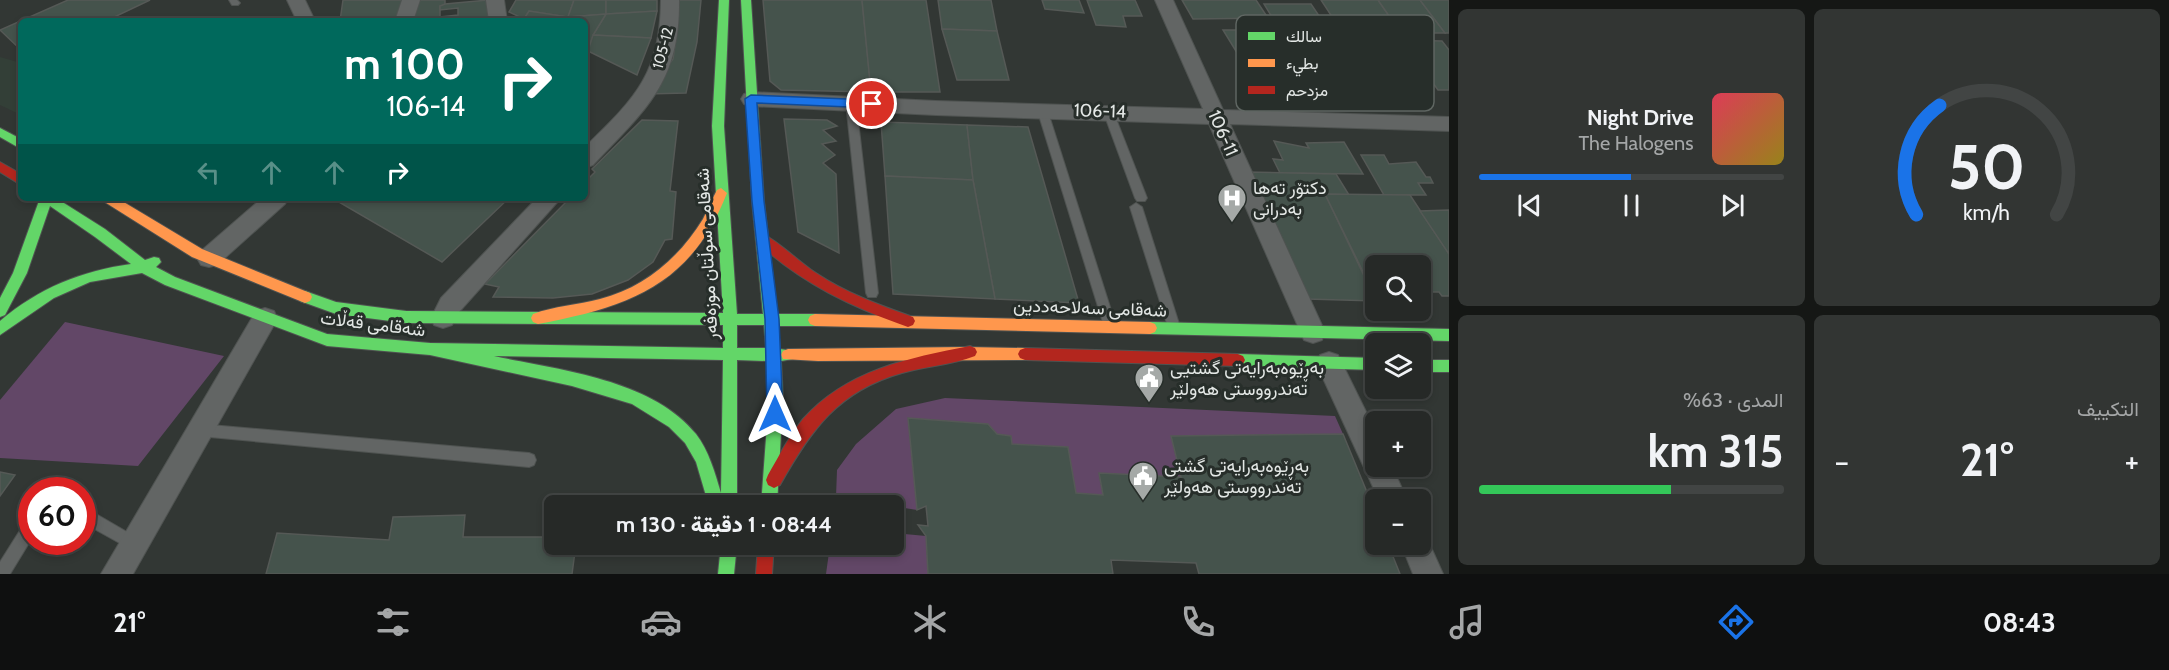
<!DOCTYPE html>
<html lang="ar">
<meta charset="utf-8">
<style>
body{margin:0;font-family:Cabin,Vazirmatn,sans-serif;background:#323533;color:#f1f3f6;direction:rtl;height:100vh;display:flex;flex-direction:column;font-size:22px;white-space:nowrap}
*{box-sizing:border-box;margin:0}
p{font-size:20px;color:#a4a6a7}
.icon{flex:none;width:33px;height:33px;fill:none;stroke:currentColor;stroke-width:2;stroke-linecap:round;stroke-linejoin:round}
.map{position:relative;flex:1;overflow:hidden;direction:ltr}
.side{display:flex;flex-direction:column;gap:9px;padding:9px;background:#151715;width:720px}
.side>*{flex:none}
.top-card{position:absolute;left:18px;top:18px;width:570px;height:183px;border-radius:9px;box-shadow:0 3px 9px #0003,0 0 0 2px #424544;direction:rtl;background:#00695c;color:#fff;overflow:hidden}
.fabs{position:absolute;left:1365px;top:255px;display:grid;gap:12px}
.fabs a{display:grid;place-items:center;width:66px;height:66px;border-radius:9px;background:#262927;box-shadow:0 3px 9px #0003,0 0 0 2px #424544;font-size:30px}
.speed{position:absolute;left:18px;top:477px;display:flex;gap:12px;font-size:30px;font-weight:700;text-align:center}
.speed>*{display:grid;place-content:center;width:78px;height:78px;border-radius:50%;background:#262927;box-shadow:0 3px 9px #0003,0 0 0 2px #424544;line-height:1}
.speed .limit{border:9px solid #d22;background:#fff;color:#111}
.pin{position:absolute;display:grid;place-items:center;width:51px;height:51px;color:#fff;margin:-26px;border:3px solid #fff;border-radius:50%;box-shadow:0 2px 6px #0007}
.me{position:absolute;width:66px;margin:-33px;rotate:0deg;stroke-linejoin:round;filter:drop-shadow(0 0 4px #0008)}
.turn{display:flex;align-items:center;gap:21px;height:126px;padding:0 24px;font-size:27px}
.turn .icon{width:78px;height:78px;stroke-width:2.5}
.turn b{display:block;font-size:42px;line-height:51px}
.lanes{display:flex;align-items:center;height:57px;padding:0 24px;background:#0003;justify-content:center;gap:30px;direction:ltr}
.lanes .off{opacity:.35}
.big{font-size:45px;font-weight:800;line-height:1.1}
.side .widget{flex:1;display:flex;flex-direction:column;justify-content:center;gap:9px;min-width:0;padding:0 21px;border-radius:9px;background:#323533}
.side .dial{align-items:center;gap:0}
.dial svg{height:156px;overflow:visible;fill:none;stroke:#424544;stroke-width:7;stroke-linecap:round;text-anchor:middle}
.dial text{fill:#f1f3f6;stroke:none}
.song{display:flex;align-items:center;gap:18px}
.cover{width:72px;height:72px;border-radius:9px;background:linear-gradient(135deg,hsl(350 70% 55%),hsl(50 70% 35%))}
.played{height:6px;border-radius:3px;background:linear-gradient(90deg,#1a73e8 50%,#424544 50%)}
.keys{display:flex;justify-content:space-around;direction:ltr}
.heat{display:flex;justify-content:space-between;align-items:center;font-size:33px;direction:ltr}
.charge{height:9px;border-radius:4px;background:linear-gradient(90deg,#34c759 63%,#424544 0)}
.side .tiles{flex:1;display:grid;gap:9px;grid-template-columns:repeat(2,1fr)}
.trip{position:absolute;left:544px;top:495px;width:360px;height:60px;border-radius:9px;background:#262927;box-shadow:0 3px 9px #0003,0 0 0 2px #424544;font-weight:800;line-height:60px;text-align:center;direction:rtl}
.menu{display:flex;height:96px;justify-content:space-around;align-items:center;background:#0f1010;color:#a4a6a7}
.menu .icon{width:42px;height:42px}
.menu .active{color:#1a73e8}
.menu b{font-size:27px;color:#f1f3f6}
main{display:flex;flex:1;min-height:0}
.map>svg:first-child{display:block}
.built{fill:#333f37}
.green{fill:#624767}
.building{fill:#45534c;stroke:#555956;stroke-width:1.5}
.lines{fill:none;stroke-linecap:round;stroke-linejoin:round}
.lane-casing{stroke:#4f5351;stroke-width:2}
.street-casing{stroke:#4f5351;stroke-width:2}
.fast-casing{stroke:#4f5351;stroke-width:2}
.slow-casing{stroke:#4f5351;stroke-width:2}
.jam-casing{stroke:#4f5351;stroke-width:2}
.lane{fill:#626564;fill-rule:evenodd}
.street{fill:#626564;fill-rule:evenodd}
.fast{fill:#63d668;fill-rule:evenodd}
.slow{fill:#ff974d;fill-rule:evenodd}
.jam{fill:#b3261e;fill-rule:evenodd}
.route{fill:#1a73e8;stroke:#114b97;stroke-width:1.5}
.labels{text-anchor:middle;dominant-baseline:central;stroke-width:6;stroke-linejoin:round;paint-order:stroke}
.far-street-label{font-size:15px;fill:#e3e7e5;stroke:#272e2a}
.street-label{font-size:18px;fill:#e3e7e5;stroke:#272e2a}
.poi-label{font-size:18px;fill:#e3e7e5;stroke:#272e2a;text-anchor:start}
.key{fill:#272e2a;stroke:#5f6662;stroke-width:1.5}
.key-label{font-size:16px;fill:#e3e7e5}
</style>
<main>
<section class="side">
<div class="tiles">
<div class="widget dial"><svg viewBox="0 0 100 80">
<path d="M14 69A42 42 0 1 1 86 69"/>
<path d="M14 69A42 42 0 0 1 26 13" stroke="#1a73e8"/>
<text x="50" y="56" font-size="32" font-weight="700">50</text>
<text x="50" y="72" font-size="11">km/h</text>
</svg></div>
<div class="widget">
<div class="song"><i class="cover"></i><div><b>Night Drive</b><p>The Halogens</p></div></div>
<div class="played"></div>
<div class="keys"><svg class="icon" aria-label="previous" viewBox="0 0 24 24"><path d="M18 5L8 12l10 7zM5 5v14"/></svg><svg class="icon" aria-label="pause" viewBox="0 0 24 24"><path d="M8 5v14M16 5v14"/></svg><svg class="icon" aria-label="next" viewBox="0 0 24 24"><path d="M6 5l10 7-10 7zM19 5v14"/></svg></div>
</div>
<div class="widget"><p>التكييف</p>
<div class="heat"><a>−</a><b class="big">21°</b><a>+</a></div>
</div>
<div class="widget"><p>المدى · 63%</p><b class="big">315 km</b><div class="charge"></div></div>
</div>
</section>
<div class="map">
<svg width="1449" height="574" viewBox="0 0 1449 574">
<rect width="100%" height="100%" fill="#323734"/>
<polygon class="built" points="0,57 21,63 21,115 0,105"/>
<g class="green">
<polygon points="65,322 224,356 138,466 0,458 0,400"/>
<polygon points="945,398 1335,416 1343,434 1171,436 1181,477 1099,474 1103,495 1076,493 1067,447 1012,444 1011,436 997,434 987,424 908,418 917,510 836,497 837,470 856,444 896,409"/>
<polygon points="894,533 926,536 928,574 826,574 830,545 894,544"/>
</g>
<g class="building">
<polygon points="68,0 150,0 106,21 21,21 21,50 0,30"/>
<polygon points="343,0 404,0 400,17 340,21"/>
<polygon points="415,0 445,0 445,5 440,6 440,17 409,19"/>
<polygon points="488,0 488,17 439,19 440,17 458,15 458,8 440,10 440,6 445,4"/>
<polygon points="516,0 574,0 568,17 529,11 524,19 509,12"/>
<polygon points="574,0 606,0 606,14 568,17"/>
<polygon points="606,0 657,0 657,11 606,14"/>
<polygon points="675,0 701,0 697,42 686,93 647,94 673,59 677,32"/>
<polygon points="763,0 862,0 871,92 781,90 770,81"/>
<polygon points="862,0 926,0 940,92 871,92"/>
<polygon points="938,0 991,0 997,31 942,29"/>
<polygon points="1042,0 1079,0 1084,13 1045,9"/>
<polygon points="1087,0 1135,0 1142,16 1123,16 1126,27 1096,25"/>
<polygon points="1182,0 1256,0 1268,18 1193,19"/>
<polygon points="1321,0 1378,0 1405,39 1346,38"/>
<polygon points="1378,0 1420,0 1445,33 1401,33"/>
<polygon points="1420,0 1449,0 1449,33 1445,33"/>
<polygon points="1264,4 1311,4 1330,32 1281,32"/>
<polygon points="529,11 568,17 567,21 528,21 524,19"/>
<polygon points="657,11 651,38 593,35 606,14"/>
<polygon points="606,14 593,35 588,51 585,50 585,21 567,21 568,17"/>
<polygon points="400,17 398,21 344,21"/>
<polygon points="942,29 997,31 1009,80 957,80"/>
<polygon points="1223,30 1276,30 1296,63 1239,56"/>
<polygon points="593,35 651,38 637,75 588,51"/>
<polygon points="1402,40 1442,41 1449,50 1449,90 1438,90"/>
<polygon points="784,119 827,120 837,126 823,130 836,141 822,144 835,155 823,163 836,174 839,253 798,232"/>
<polygon points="642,120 678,121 670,191 676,192 672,239 665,240 653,262 628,280 592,294 553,298 493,297 499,287 485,284 570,198 585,198 585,182 595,172 592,169"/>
<polygon points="881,122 967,125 973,180 885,176"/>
<polygon points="967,125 1028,127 1079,303 995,299 973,180"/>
<polygon points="1274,141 1309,148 1306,143 1344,142 1363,174 1280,173 1273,159 1283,160"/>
<polygon points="1361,155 1384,155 1389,164 1416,162 1426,177 1430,177 1433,183 1418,183 1426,195 1384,195"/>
<polygon points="1246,172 1336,174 1349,195 1325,194 1376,301 1307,299"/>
<polygon points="885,176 973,180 995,299 893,294"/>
<polygon points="1325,194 1410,195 1449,254 1449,296 1442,296 1439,292 1420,292 1420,266 1376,266 1376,282 1368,282"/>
<polygon points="332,198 509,198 442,262"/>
<polygon points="1449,210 1449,254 1420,211"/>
<polygon points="908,418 988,424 997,434 1011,436 1012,444 1068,447 1076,493 1103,495 1099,473 1181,477 1171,436 1343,434 1376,514 1376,544 1388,544 1400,574 1199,574 1196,563 1111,560 1113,574 928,574 926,536 918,525 928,526 926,506 917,510"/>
<polygon points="0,472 15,475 0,496"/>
<polygon points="465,515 463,537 555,537 555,544 576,544 572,574 266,574 277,533 389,540 393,517"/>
</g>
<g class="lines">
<g class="lane-casing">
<g id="lane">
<polygon points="229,0 237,0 240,3 238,5 232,5"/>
<polygon points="851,100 856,103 878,293 876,297 868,297 866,293 846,103"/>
<polygon points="1042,105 1047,109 1116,326 1114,330 1110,331 1106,330 1104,326 1037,109"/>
<polygon points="1108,107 1113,111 1147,198 1145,201 1137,201 1135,198 1103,111"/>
<polygon points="1136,203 1142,207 1180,327 1178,331 1174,332 1170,331 1168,327 1130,207"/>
<polygon points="199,424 529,453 534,455 536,460 534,465 529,467 199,436 194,434 192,430 194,426"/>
<polygon points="82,512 96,514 139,539 141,544 139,549 134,551 89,526 82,526"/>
<polygon points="32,521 32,538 10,574 0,574 0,562 24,524"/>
</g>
</g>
<g class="street-casing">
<g id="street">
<polygon points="287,0 305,0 315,21 297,21"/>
<polygon points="402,0 420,0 413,21 395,21"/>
<polygon points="486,0 504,0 507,21 489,21"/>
<path d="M661,0h18c1,83 -34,110 -86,165l-8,3v-21c50,-49 75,-72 76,-147z"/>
<polygon points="1155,0 1173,0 1223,110 1449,117 1449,131 1230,124 1325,332 1322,340 1313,343 1304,340 1209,124 936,115 751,106 744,104 741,99 744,94 751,92 936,101 1203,109"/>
<polygon points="262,198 288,198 285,204 217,265 209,267 201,265 197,258 201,251"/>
<polygon points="537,198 561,198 459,312 452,325 443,328 434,325 431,318 441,298"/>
<polygon points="265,308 274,311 277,318 274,325 133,574 101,574 256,311"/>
<polygon points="1329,352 1338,355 1376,432 1376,466 1392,466 1407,500 1379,500 1316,363 1320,355"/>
<polygon points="1420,532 1425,534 1443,574 1413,574 1401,544 1420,544"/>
</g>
</g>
<g class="fast-casing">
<g id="fast">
<path d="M719,0h10l-5,126 13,188h26l-11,-113 -11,-201h10l13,201 13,113h38l5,2 2,4 -2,4 -5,2h-37l2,23 13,2 2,4 -2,4 -12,2 2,36 -6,109h-16l8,-109 -2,-36 -30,-1v146h-28l-13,-44 -11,-19 -16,-16 -37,-23 -60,-18 -142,-31 -103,-9 -162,-61 -23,-12 -52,9 -36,16 -54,37v-14c39,-33 81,-50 131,-57l-36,-27 -45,-31 -23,67 -22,42 -5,2v-19l13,-25 27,-75h16l49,31 40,31 9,-3 5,1 2,4 -5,5 19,10 152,57 103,9 293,5v-23l-317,-2 -70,-9 -36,-13 -2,-4 2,-4 5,-2 31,11 70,9 317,2 -11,-187zM737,325h27l2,23h-29zM494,356l229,4 -2,133c-6,-20 -12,-42 -25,-59 -44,-55 -137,-64 -202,-78z"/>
<polygon points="0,128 21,139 21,149 0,137"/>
<polygon points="1150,322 1449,329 1449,341 1150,334 1145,332 1143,328 1145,324"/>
<polygon points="1238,354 1376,358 1376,370 1238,366 1233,364 1231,360 1233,356"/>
<rect x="1420" y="360" width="29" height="12"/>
<polygon points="721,544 737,544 734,574 718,574"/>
</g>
</g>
<g class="slow-casing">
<g id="slow">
<path d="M721,188l6,5c-36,93 -99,114 -189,131l-5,-2 -2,-4 2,-4c21,-8 45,-9 67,-15 44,-11 80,-42 103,-80 5,-10 9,-20 14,-29z"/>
<polygon points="101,198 117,198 202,249 310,293 312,297 310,301 305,303 192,257 103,201"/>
<polygon points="815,314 1150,322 1155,324 1157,328 1155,332 1150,334 815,326 810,324 808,320 810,316"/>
<polygon points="966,347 1025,348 1030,350 1032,354 1030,358 1025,360 818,361 783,359 781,355 783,351 788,349"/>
</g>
</g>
<g class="jam-casing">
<g id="jam">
<polygon points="0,162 21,174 21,185 0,172"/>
<path d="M764,235c10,3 39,30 52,38 30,20 63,32 97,44l2,4 -2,4 -5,2c-56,-20 -105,-43 -149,-83l-1,-4 1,-4z"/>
<path d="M970,346l5,2 2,4 -2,4c-23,9 -49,10 -73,17 -64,18 -91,57 -122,112l-6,3 -6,-3 -2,-5 2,-5c11,-19 21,-39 35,-56 44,-49 105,-61 167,-73z"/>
<polygon points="1025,348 1238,354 1243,356 1245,360 1243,364 1238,366 1025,360 1020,358 1018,354 1020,350"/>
<polygon points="758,544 774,544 772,574 756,574"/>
</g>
</g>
<use href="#lane" class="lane"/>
<use href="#street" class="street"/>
<use href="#fast" class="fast"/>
<use href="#slow" class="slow"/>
<use href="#jam" class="jam"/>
</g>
<polygon class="route" points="751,95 872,100 878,104 872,108 757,103 764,201 779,319 783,414 780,419 775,421 770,419 767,414 765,319 752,201 745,99"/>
<defs>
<g id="hospital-pin" transform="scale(1.5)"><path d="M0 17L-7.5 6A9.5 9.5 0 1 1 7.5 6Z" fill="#a5a9a7" stroke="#272e2a"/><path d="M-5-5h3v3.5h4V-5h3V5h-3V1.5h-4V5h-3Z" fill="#fff"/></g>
<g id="civic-pin" transform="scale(1.5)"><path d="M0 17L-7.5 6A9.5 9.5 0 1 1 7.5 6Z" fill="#a5a9a7" stroke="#272e2a"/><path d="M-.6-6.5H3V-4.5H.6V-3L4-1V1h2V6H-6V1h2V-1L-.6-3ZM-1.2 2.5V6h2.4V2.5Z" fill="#fff"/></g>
</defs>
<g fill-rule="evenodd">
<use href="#hospital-pin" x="1232" y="198"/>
<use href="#civic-pin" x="1149" y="378"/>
<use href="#civic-pin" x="1143" y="476"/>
</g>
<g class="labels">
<g class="far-street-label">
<text transform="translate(663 48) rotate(-75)">105-12</text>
</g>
<g class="street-label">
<text transform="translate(1100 111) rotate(2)">106-14</text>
<text transform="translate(1223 133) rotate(66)">106-11</text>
<text transform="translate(707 254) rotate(-93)">شەقامی سوڵتان موزەفەر</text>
<text transform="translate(1090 308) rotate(2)">شەقامی سەلاحەددین</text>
<text transform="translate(373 324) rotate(7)">شەقامی قەڵات</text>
</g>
<g class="poi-label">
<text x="1253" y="188">دکتۆر تەها<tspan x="1253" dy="21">بەدرانی</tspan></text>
<text x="1170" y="368">بەڕێوەبەرایەتی گشتیی<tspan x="1170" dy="21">تەندرووستی هەولێر</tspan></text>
<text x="1164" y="466">بەڕێوەبەرایەتی گشتی<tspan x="1164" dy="21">تەندرووستی هەولێر</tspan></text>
</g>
</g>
<rect x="1236" y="15" width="198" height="96" rx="9" class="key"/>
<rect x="1248" y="32" width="27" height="8" fill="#63d668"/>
<rect x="1248" y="59" width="27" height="8" fill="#ff974d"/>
<rect x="1248" y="86" width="27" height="8" fill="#b3261e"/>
<g class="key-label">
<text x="1286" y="42">سالك</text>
<text x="1286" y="69">بطيء</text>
<text x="1286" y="96">مزدحم</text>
</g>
</svg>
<div class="fabs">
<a><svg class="icon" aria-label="search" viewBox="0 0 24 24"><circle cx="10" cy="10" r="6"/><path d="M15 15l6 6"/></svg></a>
<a><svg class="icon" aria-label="layers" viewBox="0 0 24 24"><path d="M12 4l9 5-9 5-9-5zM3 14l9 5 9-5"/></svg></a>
<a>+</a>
<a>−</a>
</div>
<div class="speed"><div class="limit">60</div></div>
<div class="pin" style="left:872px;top:104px;background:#d93025"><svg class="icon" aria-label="arrive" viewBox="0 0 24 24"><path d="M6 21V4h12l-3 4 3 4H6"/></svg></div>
<svg class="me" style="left:775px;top:414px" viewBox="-20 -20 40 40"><path d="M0-17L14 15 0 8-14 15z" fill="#1a73e8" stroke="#fff" stroke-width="4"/></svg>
<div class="trip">08:44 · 1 دقيقة · 130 m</div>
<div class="top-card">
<div class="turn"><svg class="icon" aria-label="right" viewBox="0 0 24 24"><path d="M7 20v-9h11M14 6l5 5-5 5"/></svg><div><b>100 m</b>106-14</div></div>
<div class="lanes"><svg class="icon off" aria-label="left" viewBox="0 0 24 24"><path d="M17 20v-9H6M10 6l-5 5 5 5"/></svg><svg class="icon off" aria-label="ahead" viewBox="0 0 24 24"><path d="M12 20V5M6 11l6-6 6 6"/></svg><svg class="icon off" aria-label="ahead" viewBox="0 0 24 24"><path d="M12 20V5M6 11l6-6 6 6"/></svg><svg class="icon" aria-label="right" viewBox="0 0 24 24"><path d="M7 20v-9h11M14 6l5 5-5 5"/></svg></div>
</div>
</div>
</main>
<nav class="menu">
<b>08:43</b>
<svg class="icon active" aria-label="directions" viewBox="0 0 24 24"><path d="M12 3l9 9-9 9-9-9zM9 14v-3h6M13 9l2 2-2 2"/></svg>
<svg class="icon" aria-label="music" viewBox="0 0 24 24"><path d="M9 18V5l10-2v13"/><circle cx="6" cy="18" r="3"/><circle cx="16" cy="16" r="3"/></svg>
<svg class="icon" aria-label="phone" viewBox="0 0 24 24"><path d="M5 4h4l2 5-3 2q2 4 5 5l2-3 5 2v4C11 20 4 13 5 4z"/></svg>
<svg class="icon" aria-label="climate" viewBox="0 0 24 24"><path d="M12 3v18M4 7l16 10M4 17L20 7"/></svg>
<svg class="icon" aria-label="car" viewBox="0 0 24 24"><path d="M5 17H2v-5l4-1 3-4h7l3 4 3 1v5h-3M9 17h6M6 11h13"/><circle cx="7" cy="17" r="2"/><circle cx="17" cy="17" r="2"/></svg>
<svg class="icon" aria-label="filters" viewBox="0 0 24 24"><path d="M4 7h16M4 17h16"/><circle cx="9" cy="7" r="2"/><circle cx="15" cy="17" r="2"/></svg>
<b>21°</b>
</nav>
